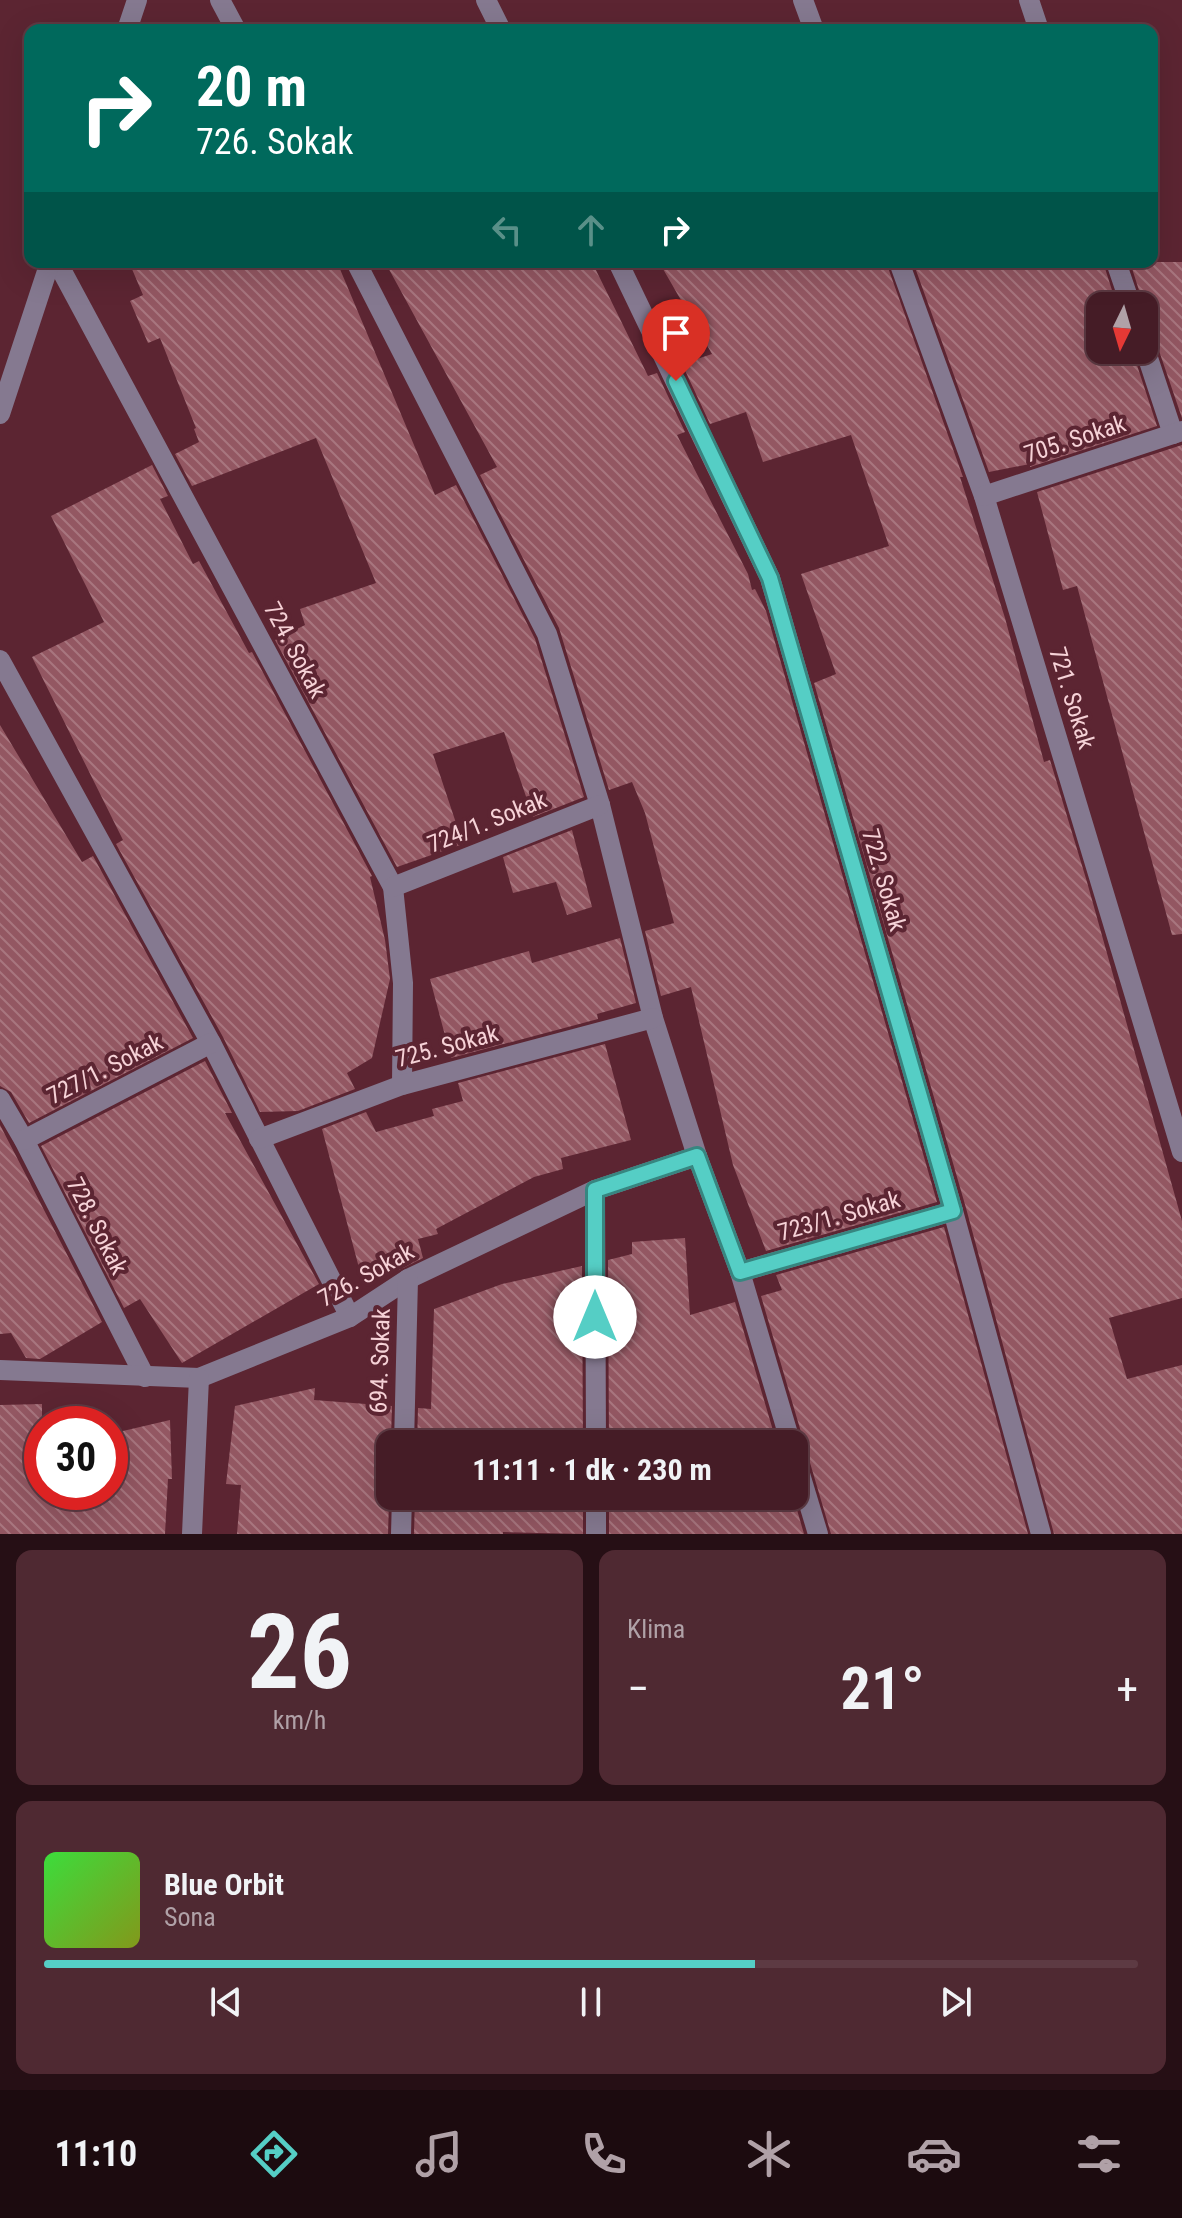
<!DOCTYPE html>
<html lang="tr">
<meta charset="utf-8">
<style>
body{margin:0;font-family:"Roboto Condensed",sans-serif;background:#4f2932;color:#f1f3f6;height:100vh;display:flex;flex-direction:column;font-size:30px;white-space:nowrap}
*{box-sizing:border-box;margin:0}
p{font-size:26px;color:#b0a1a7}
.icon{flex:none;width:44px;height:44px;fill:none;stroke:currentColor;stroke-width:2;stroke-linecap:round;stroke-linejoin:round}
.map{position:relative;height:1534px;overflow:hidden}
.drawer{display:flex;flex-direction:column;gap:16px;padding:16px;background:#260f15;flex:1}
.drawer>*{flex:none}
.hud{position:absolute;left:24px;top:24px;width:1134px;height:244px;border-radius:16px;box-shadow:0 8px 32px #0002,0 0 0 2px #5d3a43;background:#00695c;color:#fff;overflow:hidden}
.needle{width:52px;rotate:185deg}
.tools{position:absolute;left:1086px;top:292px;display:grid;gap:16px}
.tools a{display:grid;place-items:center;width:72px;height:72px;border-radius:16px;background:#451c26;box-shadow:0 8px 32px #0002,0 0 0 2px #5d3a43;font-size:40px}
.speed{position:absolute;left:24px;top:1406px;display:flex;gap:16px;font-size:40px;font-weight:700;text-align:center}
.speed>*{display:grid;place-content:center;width:104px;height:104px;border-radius:50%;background:#451c26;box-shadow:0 8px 32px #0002,0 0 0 2px #5d3a43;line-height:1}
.speed .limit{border:12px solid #d22;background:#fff;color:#111}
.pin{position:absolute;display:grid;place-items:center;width:68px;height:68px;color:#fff;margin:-82px -34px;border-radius:50% 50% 50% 0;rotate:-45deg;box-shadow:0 0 8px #0007}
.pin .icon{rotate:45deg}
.me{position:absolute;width:88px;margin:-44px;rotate:0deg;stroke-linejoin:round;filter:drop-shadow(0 0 6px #0008)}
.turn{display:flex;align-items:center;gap:28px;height:168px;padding:0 40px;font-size:36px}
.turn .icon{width:104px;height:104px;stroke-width:2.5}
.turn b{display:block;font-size:56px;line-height:68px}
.lanes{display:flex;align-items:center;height:76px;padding:0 40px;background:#0003;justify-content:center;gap:40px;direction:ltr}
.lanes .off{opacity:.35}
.big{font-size:60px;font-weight:700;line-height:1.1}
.drawer .tile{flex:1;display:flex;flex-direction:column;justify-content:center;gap:12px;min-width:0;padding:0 28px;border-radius:16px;background:#4f2932}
.drawer .dial{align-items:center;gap:0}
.dial b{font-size:104px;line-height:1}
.song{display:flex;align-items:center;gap:24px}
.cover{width:96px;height:96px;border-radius:12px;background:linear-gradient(135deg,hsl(120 70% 55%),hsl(70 70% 35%))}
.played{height:8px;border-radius:4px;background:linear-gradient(90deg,#55cec5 65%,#5d3a43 65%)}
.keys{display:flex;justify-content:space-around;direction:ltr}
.heat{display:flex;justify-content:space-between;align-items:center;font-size:44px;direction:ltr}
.drawer .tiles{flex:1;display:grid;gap:16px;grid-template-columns:1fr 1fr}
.tile:last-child{grid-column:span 2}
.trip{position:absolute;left:376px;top:1430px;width:432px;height:80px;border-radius:16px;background:#451c26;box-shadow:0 8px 32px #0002,0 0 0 2px #5d3a43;font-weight:700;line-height:80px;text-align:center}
.tab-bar{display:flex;height:128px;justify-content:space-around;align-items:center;background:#1c0b0f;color:#b0a1a7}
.tab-bar .icon{width:56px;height:56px}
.tab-bar .active{color:#55cec5}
.tab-bar b{font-size:36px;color:#f1f3f6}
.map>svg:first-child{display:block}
.building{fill:url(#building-back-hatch)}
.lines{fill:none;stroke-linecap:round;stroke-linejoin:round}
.minor{stroke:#857990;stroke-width:20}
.route-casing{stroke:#378680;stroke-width:20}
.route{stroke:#55cec5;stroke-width:14}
.labels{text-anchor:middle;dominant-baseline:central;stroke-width:8;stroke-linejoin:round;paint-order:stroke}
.street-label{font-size:24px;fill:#f6d2d7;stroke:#5c2532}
</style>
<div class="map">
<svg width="1182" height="1534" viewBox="0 0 1182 1534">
<defs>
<pattern id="building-back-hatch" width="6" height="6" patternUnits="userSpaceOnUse" patternTransform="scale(2)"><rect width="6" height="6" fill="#935762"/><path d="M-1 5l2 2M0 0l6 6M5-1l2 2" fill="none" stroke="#a8767f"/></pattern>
</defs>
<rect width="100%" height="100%" fill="#5c2532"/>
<g class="building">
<polygon points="129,262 337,262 435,495 456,485 535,639 584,797 533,817 504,732 433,754 463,844 397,867 275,640 305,625 300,609 376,583 316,438 192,486 175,454 199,442 194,429 196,428 160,338 148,343 130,301 143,295"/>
<polygon points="385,262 592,262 648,376 657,373 685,432 677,435 748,574 752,590 755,589 766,611 937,1202 766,1251 733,1165 691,987 661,996 645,931 674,923 645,813 632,782 609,790 559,628 480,475 497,467"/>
<polygon points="659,262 886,262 963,477 960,477 1005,618 1044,762 1050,760 1087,882 1182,1221 1182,1298 1109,1318 1127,1379 1182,1365 1182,1534 1054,1534 966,1208 814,683 836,674 801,574 889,546 851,435 763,462 746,412 710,424 682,364 712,354"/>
<polygon points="913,262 1103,262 1117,306 1100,306 1100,350 1132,350 1157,426 1030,467 1030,464 989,472"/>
<polygon points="1130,262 1182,262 1182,418 1156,342 1152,336 1144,333 1143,303"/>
<polygon points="1182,445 1182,934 1172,935 1077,586 1063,590 1037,492"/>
<polygon points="152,465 168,496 160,499 193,564 199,561 249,653 252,652 372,876 370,877 385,940 390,979 372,1058 347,1073 355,1089 298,1111 260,1112 223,1037 116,844 123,840 32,657 104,622 51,516"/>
<polygon points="0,725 82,862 93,856 193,1038 29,1123 11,1092 0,1086"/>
<polygon points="572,830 592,907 567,915 556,882 513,893 503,857"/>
<polygon points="620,938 636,1003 597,1014 598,1019 451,1058 430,979 529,951 532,963"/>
<polygon points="605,1044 631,1140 561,1158 563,1169 534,1177 436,1229 438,1234 418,1239 423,1258 399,1270 362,1279 322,1129 366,1112 376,1132 434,1116 432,1109 463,1101 458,1083"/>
<polygon points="205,1061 232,1113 225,1113 319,1284 182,1363 140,1299 124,1308 41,1146"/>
<polygon points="0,1125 102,1322 40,1359 26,1358 11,1333 0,1334"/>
<polygon points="944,1227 1028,1534 831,1534 761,1296 782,1290 776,1275"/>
<polygon points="685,1238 690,1315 735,1302 777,1444 609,1444 608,1260 632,1254 632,1242"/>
<polygon points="582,1266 583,1444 417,1444 418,1408 431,1409 434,1309 502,1284"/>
<polygon points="315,1388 314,1400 392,1406 388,1534 237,1534 241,1485 226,1484 235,1406"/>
<polygon points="42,1404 42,1443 23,1454 42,1450 42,1492 110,1492 110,1434 170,1420 172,1479 168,1479 165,1534 0,1534 0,1405"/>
<polygon points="415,1496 583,1496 583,1534 503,1532 503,1534 414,1534"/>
<polygon points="609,1496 793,1496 804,1534 609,1534"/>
</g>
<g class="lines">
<g class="minor">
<polyline points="220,0 236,30"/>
<polyline points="486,0 501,30"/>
<polyline points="803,0 814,30"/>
<polyline points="1029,0 1039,30"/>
<polyline points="127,30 137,0"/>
<polyline points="57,262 393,887 403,983 402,1085"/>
<polyline points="356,262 547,634 600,805 653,1018 697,1156 740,1272 791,1444"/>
<polyline points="618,262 770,578 953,1211 1041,1534"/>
<polyline points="899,262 984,496 1182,1152"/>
<polyline points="1116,262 1131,306"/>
<polyline points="1144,346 1173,434"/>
<polyline points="0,414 50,262"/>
<polyline points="984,496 1182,431"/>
<polyline points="0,660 211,1043 350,1317"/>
<polyline points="393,887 600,805"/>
<polyline points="0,1099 24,1140 145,1377"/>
<polyline points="259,1139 402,1085 653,1018"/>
<polyline points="24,1140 211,1043"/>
<polyline points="595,1190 596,1444"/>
<polyline points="740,1272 953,1211"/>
<polyline points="0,1370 199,1378 350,1317 408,1279 595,1190 697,1156"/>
<polyline points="404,1444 408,1279"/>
<polyline points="794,1454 818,1534"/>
<polyline points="596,1496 596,1534"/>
<polyline points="192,1534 199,1378"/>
<polyline points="401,1534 402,1496"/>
</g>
</g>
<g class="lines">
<g class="route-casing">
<polyline id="route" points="595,1317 595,1190 697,1156 740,1272 953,1211 770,578 676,381"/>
</g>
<use href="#route" class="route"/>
</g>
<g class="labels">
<g class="street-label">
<text transform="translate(1075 439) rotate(-18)">705. Sokak</text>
<text transform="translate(295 650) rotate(62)">724. Sokak</text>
<text transform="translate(1072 698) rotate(73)">721. Sokak</text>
<text transform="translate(487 822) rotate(-22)">724/1. Sokak</text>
<text transform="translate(884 880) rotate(74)">722. Sokak</text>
<text transform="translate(447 1046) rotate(-15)">725. Sokak</text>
<text transform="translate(105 1069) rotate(-27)">727/1. Sokak</text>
<text transform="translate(839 1216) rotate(-16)">723/1. Sokak</text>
<text transform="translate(97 1226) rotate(63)">728. Sokak</text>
<text transform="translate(366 1275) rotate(-29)">726. Sokak</text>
<text transform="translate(380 1361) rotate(-88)">694. Sokak</text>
</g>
</g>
</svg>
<div class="tools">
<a><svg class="needle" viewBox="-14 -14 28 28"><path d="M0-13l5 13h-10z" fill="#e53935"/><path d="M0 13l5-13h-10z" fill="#b0a1a7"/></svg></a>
</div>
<div class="speed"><div class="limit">30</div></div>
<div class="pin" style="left:676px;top:381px;background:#d93025"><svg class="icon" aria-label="arrive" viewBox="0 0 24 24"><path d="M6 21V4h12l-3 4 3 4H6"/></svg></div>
<svg class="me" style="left:595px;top:1317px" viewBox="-20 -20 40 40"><circle r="19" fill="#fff"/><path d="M0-13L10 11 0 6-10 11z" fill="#55cec5"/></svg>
<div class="trip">11:11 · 1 dk · 230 m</div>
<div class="hud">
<div class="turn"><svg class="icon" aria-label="right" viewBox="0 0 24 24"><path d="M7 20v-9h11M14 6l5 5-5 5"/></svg><div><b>20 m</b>726. Sokak</div></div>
<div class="lanes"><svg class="icon off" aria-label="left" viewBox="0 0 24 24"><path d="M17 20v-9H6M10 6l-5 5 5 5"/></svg><svg class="icon off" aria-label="ahead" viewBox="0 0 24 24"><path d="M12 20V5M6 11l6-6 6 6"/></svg><svg class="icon" aria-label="right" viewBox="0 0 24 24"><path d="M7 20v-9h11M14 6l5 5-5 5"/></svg></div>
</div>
</div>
<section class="drawer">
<div class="tiles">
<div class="tile dial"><b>26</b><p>km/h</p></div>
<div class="tile"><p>Klima</p>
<div class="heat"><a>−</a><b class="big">21°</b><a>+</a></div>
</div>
<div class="tile">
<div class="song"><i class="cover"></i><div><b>Blue Orbit</b><p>Sona</p></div></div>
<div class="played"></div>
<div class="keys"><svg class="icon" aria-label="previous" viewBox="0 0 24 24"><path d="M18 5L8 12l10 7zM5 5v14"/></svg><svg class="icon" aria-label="pause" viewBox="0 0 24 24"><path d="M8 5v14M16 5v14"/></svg><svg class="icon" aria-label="next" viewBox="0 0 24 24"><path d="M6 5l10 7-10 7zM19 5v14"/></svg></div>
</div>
</div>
</section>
<nav class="tab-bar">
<b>11:10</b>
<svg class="icon active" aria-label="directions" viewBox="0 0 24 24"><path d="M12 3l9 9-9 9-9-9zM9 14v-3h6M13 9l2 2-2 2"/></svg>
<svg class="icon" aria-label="music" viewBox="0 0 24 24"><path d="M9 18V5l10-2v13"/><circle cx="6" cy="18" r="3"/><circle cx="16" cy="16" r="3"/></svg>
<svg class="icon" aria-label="phone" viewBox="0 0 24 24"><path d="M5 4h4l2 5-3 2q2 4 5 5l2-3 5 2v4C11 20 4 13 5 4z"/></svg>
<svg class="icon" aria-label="climate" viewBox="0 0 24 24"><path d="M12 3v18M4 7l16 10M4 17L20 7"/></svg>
<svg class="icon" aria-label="car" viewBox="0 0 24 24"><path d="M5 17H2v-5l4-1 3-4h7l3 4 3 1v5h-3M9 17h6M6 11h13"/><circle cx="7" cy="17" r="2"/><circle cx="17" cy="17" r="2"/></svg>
<svg class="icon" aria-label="filters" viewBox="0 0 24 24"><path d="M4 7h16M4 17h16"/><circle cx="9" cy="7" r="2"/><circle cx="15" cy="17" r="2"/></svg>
</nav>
